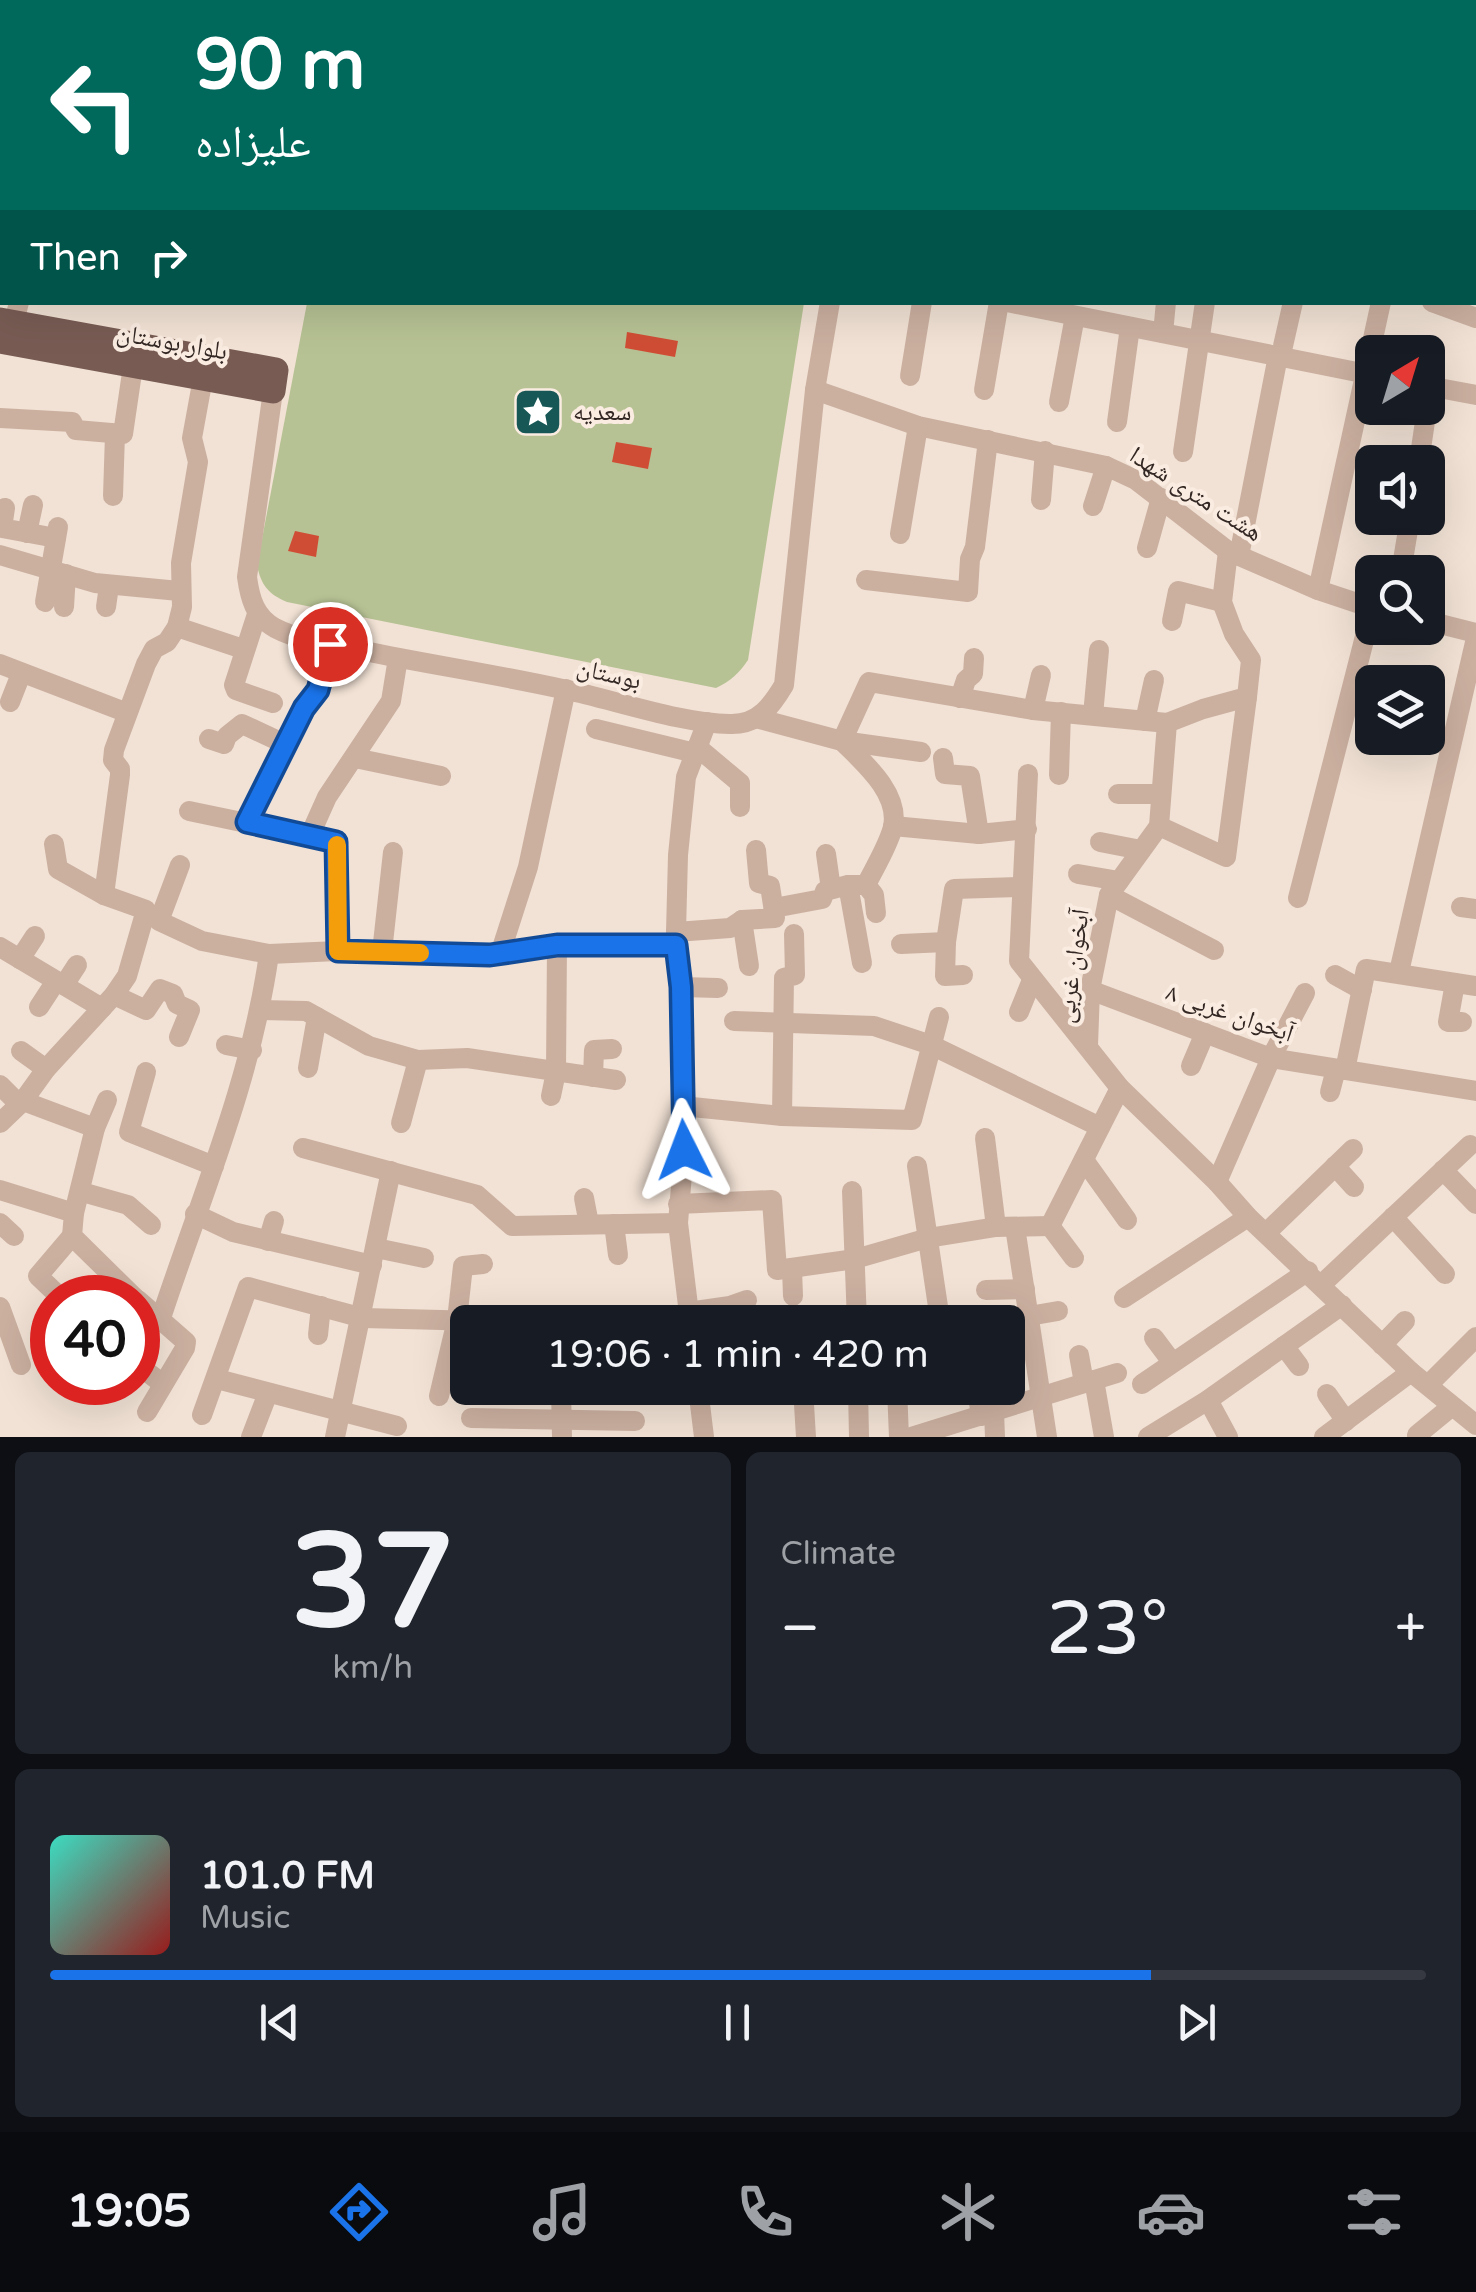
<!DOCTYPE html>
<meta charset="utf-8">
<style>
body{margin:0;font-family:"Varela Round","Noto Naskh Arabic",sans-serif;background:#20242c;color:#f1f3f6;height:100vh;display:flex;flex-direction:column;font-size:38px;white-space:nowrap}
*{box-sizing:border-box;margin:0}
p{font-size:32px;color:#9ea1a6}
.icon{flex:none;width:55px;height:55px;fill:none;stroke:currentColor;stroke-width:2;stroke-linecap:round;stroke-linejoin:round}
.map{position:relative;height:1437px;overflow:hidden}
.side{display:flex;flex-direction:column;gap:15px;padding:15px;background:#0d0f14;flex:1}
.side>*{flex:none}
.hud{position:absolute;left:0px;top:0px;width:1478px;height:305px;box-shadow:0 10px 40px #0002;background:#00695c;color:#fff;overflow:hidden}
.needle{width:65px;rotate:38deg}
.fabs{position:absolute;left:1355px;top:335px;display:grid;gap:20px}
.fabs a{display:grid;place-items:center;width:90px;height:90px;border-radius:15px;background:#171b24;box-shadow:0 10px 40px #0002;font-size:50px}
.speed{position:absolute;left:30px;top:1275px;display:flex;gap:20px;font-size:50px;font-weight:700;text-align:center}
.speed>*{display:grid;place-content:center;width:130px;height:130px;border-radius:50%;background:#171b24;box-shadow:0 10px 40px #0002;line-height:1}
.speed .limit{border:15px solid #d22;background:#fff;color:#111}
.pin{position:absolute;display:grid;place-items:center;width:85px;height:85px;color:#fff;margin:-42px;border:5px solid #fff;border-radius:50%;box-shadow:0 2px 10px #0007}
.me{position:absolute;width:110px;margin:-55px;rotate:357deg;stroke-linejoin:round;filter:drop-shadow(0 0 8px #0008)}
.turn{display:flex;align-items:center;gap:35px;height:210px;padding:0 30px;font-size:45px}
.turn .icon{width:130px;height:130px;stroke-width:2.5}
.turn b{display:block;font-size:70px;line-height:85px}
.then{display:flex;align-items:center;height:95px;padding:0 30px;background:#0003;gap:20px;font-size:38px}
.big{font-size:75px;font-weight:600;line-height:1.1}
.side .tile{flex:1;display:flex;flex-direction:column;justify-content:center;gap:15px;min-width:0;padding:0 35px;border-radius:15px;background:#20242c}
.side .dial{align-items:center;gap:0}
.dial b{font-size:130px;line-height:1}
.song{display:flex;align-items:center;gap:30px}
.cover{width:120px;height:120px;border-radius:15px;background:linear-gradient(135deg,hsl(170 70% 55%),hsl(0 70% 35%))}
.played{height:10px;border-radius:5px;background:linear-gradient(90deg,#1a73e8 80%,#363941 80%)}
.keys{display:flex;justify-content:space-around;direction:ltr}
.heat{display:flex;justify-content:space-between;align-items:center;font-size:55px;direction:ltr}
.side .tiles{flex:1;display:grid;gap:15px;grid-template-columns:1fr 1fr}
.tile:last-child{grid-column:span 2}
.trip{position:absolute;left:450px;top:1305px;width:575px;height:100px;border-radius:15px;background:#171b24;box-shadow:0 10px 40px #0002;font-weight:600;line-height:100px;text-align:center}
.menu{display:flex;height:160px;justify-content:space-around;align-items:center;background:#090b0e;color:#9ea1a6}
.menu .icon{width:70px;height:70px}
.menu .current{color:#1a73e8}
.menu b{font-size:45px;color:#f1f3f6}
.map>svg:first-child{display:block}
.green{fill:#b7c294}
.building{fill:#d04d35}
.lines{fill:none;stroke-linecap:round;stroke-linejoin:round}
.minor{stroke:#cbb0a0;stroke-width:20}
.major{stroke:#785c54;stroke-width:25}
.route-casing{stroke:#114b97;stroke-width:25}
.route{stroke:#1a73e8;stroke-width:18}
.slow{stroke:#f59e0b;stroke-width:18}
.labels{text-anchor:middle;dominant-baseline:central;stroke-width:8;stroke-linejoin:round;paint-order:stroke}
.street-label{font-size:25px;fill:#342824;stroke:#faece1}
.poi-label{font-size:25px;fill:#342824;stroke:#faece1;text-anchor:start}
</style>
<div class="map">
<svg width="1476" height="1437" viewBox="0 0 1476 1437">
<rect width="100%" height="100%" fill="#f2e2d5"/>
<path class="green" d="M307,303h497l-56,357c-9,13 -17,21 -32,28l-429,-86c-19,-8 -26,-17 -30,-37z"/>
<g class="building">
<polygon points="627,332 678,341 675,357 625,348"/>
<polygon points="616,442 652,448 648,469 612,462"/>
<polygon points="295,531 319,536 316,557 288,551"/>
</g>
<g class="lines">
<g class="minor">
<polyline points="37,0 43,2"/>
<polyline points="551,0 555,2"/>
<polyline points="670,0 676,2"/>
<polyline points="871,0 872,2"/>
<polyline points="1108,0 1108,2"/>
<polyline points="1333,0 1333,2"/>
<polyline points="1395,0 1405,2"/>
<polyline points="132,2 133,0"/>
<polyline points="934,2 938,0"/>
<polyline points="1039,2 1039,0"/>
<polyline points="1207,2 1208,0"/>
<polyline points="1257,2 1257,0"/>
<polyline points="1475,12 1476,12"/>
<polyline points="1475,49 1476,44"/>
<polyline points="0,103 2,104"/>
<polyline points="1475,133 1476,134"/>
<polyline points="1007,302 1372,375"/>
<polyline points="1432,302 1476,318"/>
<polyline points="14,323 19,302"/>
<polyline points="1163,333 1166,302"/>
<polyline points="1283,346 1293,302"/>
<polyline points="910,376 922,302"/>
<polyline points="1428,386 1476,395"/>
<polyline points="815,390 918,426 1106,466 1136,480 1228,551 1318,590 1372,608"/>
<polyline points="984,390 999,302"/>
<path d="M273,391l-26,186c3,22 8,40 28,51 27,14 60,17 89,23 68,14 136,24 203,39 47,10 120,35 165,34 27,0 40,-19 52,-39l31,-295 15,-88"/>
<polyline points="1059,402 1075,316"/>
<polyline points="0,418 72,422 76,430 123,434 133,366"/>
<polyline points="1117,422 1130,327"/>
<polyline points="1183,452 1205,302"/>
<polyline points="1419,462 1427,408"/>
<polyline points="113,496 115,434"/>
<polyline points="1041,500 1045,451"/>
<polyline points="1093,506 1106,466"/>
<polyline points="5,508 2,528 56,538"/>
<polyline points="27,533 33,505"/>
<polyline points="900,534 918,426"/>
<polyline points="1147,548 1161,498"/>
<polyline points="0,555 95,583 179,591"/>
<polyline points="1239,556 1278,356"/>
<polyline points="1401,572 1410,518"/>
<polyline points="866,580 968,592 970,559 975,547 988,440"/>
<polyline points="1318,590 1381,302"/>
<polyline points="45,602 58,527"/>
<polyline points="64,607 66,574"/>
<polyline points="106,607 109,586"/>
<polyline points="257,614 234,685 236,690 273,703"/>
<polyline points="1172,621 1178,591 1222,602"/>
<polyline points="1428,621 1476,633"/>
<polyline points="177,627 243,649"/>
<polyline points="0,664 125,712"/>
<polyline points="960,698 966,680 973,674 974,658"/>
<polyline points="10,702 21,674"/>
<polyline points="1033,710 1041,675"/>
<polyline points="1093,715 1099,650"/>
<polyline points="756,718 842,741 921,752"/>
<polyline points="1145,721 1154,680"/>
<polyline points="596,729 695,753"/>
<polyline points="209,739 224,744 227,736 242,724 285,744"/>
<polyline points="697,747 740,783 740,807"/>
<polyline points="355,758 441,776"/>
<polyline points="943,758 945,774 970,776 979,834"/>
<polyline points="1028,774 1019,961 1120,1088 1217,1182 1248,1217 1411,1372 1476,1425"/>
<polyline points="1059,775 1061,712"/>
<polyline points="1118,794 1161,794"/>
<polyline points="189,811 337,842 338,951"/>
<polyline points="247,822 303,708 318,690 330,645"/>
<polyline points="893,826 979,834 1027,829"/>
<polyline points="1159,826 1226,857 1247,697"/>
<polyline points="310,835 327,797 391,701 398,658"/>
<polyline points="1100,842 1141,850"/>
<polyline points="826,854 831,889"/>
<polyline points="180,865 159,921 202,941 269,954 338,951 490,955 557,945 676,945"/>
<polyline points="1078,874 1119,881"/>
<polyline points="848,885 862,963"/>
<polyline points="866,885 874,895 876,913"/>
<polyline points="104,895 120,775 120,769 113,760 114,750 146,664 154,649 167,642 177,627 182,607 181,563 198,462 192,438 203,378"/>
<polyline points="1109,895 1214,950"/>
<polyline points="1298,898 1372,609"/>
<polyline points="1461,907 1476,909"/>
<path d="M774,908l48,-9 3,-8 23,-6h18c9,-18 22,-39 27,-58 7,-34 -30,-65 -51,-86l27,-59 164,28 134,13"/>
<polyline points="742,920 749,966"/>
<polyline points="676,932 730,928 742,920 775,918 770,886 759,883 756,850"/>
<polyline points="901,944 946,942"/>
<polyline points="0,947 102,1008"/>
<polyline points="382,952 393,852"/>
<polyline points="500,954 528,867 566,689"/>
<polyline points="20,959 35,936"/>
<polyline points="1399,972 1476,638"/>
<polyline points="963,975 945,976 946,942 954,889 1022,887"/>
<polyline points="1335,975 1362,990"/>
<polyline points="1455,983 1448,1022 1462,1022"/>
<polyline points="64,985 77,965"/>
<polyline points="681,987 718,988"/>
<polyline points="1090,990 1271,1058 1476,1091"/>
<polyline points="114,995 146,1010 160,989 173,994 177,1004 190,1010 179,1037"/>
<polyline points="39,1007 56,981"/>
<polyline points="261,1010 306,1011 369,1046 418,1060 467,1058 616,1080"/>
<polyline points="1019,1012 1032,980"/>
<polyline points="734,1021 874,1026 931,1045 1100,1127"/>
<polyline points="226,1045 252,1050"/>
<polyline points="1088,1046 1090,990 1109,895 1159,826 1167,723 1203,709 1247,697 1251,660 1234,634 1222,602 1228,551"/>
<polyline points="21,1051 46,1069"/>
<polyline points="1191,1066 1205,1033"/>
<polyline points="308,1068 317,1017"/>
<polyline points="1345,1070 1366,969 1476,986"/>
<polyline points="146,1072 129,1132 214,1166"/>
<polyline points="593,1077 594,1050 612,1049"/>
<polyline points="0,1085 18,1103"/>
<polyline points="1330,1092 1336,1069"/>
<polyline points="551,1096 556,1072 557,945"/>
<polyline points="23,1101 95,1128"/>
<polyline points="682,1106 782,1116 912,1120 939,1017"/>
<polyline points="782,1116 784,978 795,975 794,934"/>
<polyline points="0,1123 23,1101 46,1069 114,995 127,976 146,910 104,895 58,869 54,844"/>
<polyline points="401,1123 418,1060"/>
<polyline points="985,1138 996,1227"/>
<polyline points="303,1148 477,1195 512,1226 678,1223"/>
<polyline points="1084,1160 1127,1220"/>
<polyline points="917,1166 940,1320"/>
<polyline points="1335,1166 1354,1187"/>
<polyline points="1443,1170 1476,1204"/>
<polyline points="1217,1182 1271,1058 1305,993"/>
<polyline points="0,1190 74,1213 72,1236 135,1298"/>
<polyline points="852,1191 857,1322"/>
<polyline points="82,1192 128,1205 151,1225"/>
<polyline points="584,1198 589,1224"/>
<polyline points="678,1204 772,1200 777,1270 855,1259 928,1238 996,1227 1050,1226"/>
<polyline points="74,1213 95,1128 107,1100"/>
<polyline points="195,1214 233,1232 372,1265"/>
<polyline points="1393,1217 1445,1274"/>
<polyline points="0,1223 14,1236"/>
<polyline points="614,1224 618,1255"/>
<polyline points="1050,1226 1120,1088"/>
<polyline points="1050,1226 1074,1258"/>
<polyline points="1015,1227 1047,1437"/>
<polyline points="1266,1233 1353,1149"/>
<polyline points="268,1241 274,1221"/>
<polyline points="376,1248 424,1258"/>
<polyline points="792,1268 793,1296"/>
<polyline points="1322,1284 1470,1145"/>
<polyline points="986,1290 1025,1289"/>
<polyline points="61,1298 38,1276 72,1236"/>
<polyline points="1124,1298 1248,1217"/>
<polyline points="138,1300 186,1342 185,1348 147,1412"/>
<polyline points="0,1307 21,1365"/>
<polyline points="688,1312 730,1306 747,1300"/>
<polyline points="1029,1316 1058,1311"/>
<path d="M160,1321c40,-122 91,-239 109,-367"/>
<polyline points="690,1322 678,1223 684,1150 681,987 676,932 678,855 686,777 707,722"/>
<polyline points="914,1322 973,1318"/>
<polyline points="318,1335 321,1306"/>
<polyline points="1154,1338 1172,1362"/>
<polyline points="1382,1345 1405,1321"/>
<polyline points="1284,1346 1299,1366"/>
<polyline points="1079,1355 1084,1383"/>
<polyline points="138,1365 163,1384"/>
<polyline points="217,1379 397,1426"/>
<polyline points="1094,1380 1104,1437"/>
<polyline points="1142,1384 1308,1271"/>
<polyline points="1428,1385 1476,1337"/>
<polyline points="561,1388 562,1437"/>
<polyline points="698,1388 704,1437"/>
<polyline points="803,1388 806,1437"/>
<polyline points="858,1388 859,1437"/>
<polyline points="897,1388 899,1437"/>
<polyline points="977,1389 981,1416"/>
<polyline points="1327,1394 1346,1421"/>
<polyline points="439,1396 457,1320 463,1266 483,1264"/>
<polyline points="1208,1400 1228,1437"/>
<polyline points="994,1412 995,1437"/>
<polyline points="202,1415 248,1287 363,1318 521,1322"/>
<polyline points="471,1418 635,1421"/>
<polyline points="1417,1435 1451,1407"/>
<polyline points="251,1437 268,1393"/>
<polyline points="335,1437 391,1171"/>
<polyline points="911,1437 1117,1373"/>
<polyline points="1148,1437 1208,1400 1342,1305"/>
<polyline points="1324,1437 1411,1372"/>
</g>
<g class="major">
<polyline points="357,0 364,2"/>
<polyline points="426,0 431,2"/>
<polyline points="1475,208 1476,208"/>
<polyline points="1475,238 1476,239"/>
<polyline points="0,320 276,370 273,391 0,341"/>
</g>
</g>
<g class="lines">
<g class="route-casing">
<polyline id="route" points="330,644 318,690 304,708 247,822 336,842 338,951 490,955 557,945 676,945 681,987 684,1150"/>
</g>
<use href="#route" class="route"/>
<polyline class="slow" points="337,845 338,951 420,953"/>
</g>
<defs>
<g id="sight-square" transform="scale(2.5)"><rect x="-9" y="-9" width="18" height="18" rx="4" fill="#175857" stroke="#faece1"/><path d="M0-6L1.8-2.2L6-1.7L2.9 1.2L3.7 5.4L0 3.3L-3.7 5.4L-2.9 1.2L-6-1.7L-1.8-2.2Z" fill="#fff"/></g>
</defs>
<g fill-rule="evenodd">
<use href="#sight-square" x="538" y="412"/>
</g>
<g class="labels">
<g class="street-label">
<text transform="translate(172 342) rotate(10)">بلوار بوستان</text>
<text transform="translate(1196 494) rotate(33)">هشت متری شهدا</text>
<text transform="translate(609 674) rotate(13)">بوستان</text>
<text transform="translate(1073 966) rotate(-82)">آبخوان غربی</text>
<text transform="translate(1230 1013) rotate(19)">آبخوان غربی ۸</text>
</g>
<g class="poi-label">
<text x="573" y="412">سعدیه</text>
</g>
</g>
</svg>
<div class="fabs">
<a><svg class="needle" viewBox="-14 -14 28 28"><path d="M0-13l5 13h-10z" fill="#e53935"/><path d="M0 13l5-13h-10z" fill="#9ea1a6"/></svg></a>
<a><svg class="icon" aria-label="sound" viewBox="0 0 24 24"><path d="M4 9h4l5-4v14l-5-4H4zM17 9q2 3 0 6"/></svg></a>
<a><svg class="icon" aria-label="search" viewBox="0 0 24 24"><circle cx="10" cy="10" r="6"/><path d="M15 15l6 6"/></svg></a>
<a><svg class="icon" aria-label="layers" viewBox="0 0 24 24"><path d="M12 4l9 5-9 5-9-5zM3 14l9 5 9-5"/></svg></a>
</div>
<div class="speed"><div class="limit">40</div></div>
<div class="pin" style="left:330px;top:644px;background:#d93025"><svg class="icon" aria-label="arrive" viewBox="0 0 24 24"><path d="M6 21V4h12l-3 4 3 4H6"/></svg></div>
<svg class="me" style="left:684px;top:1150px" viewBox="-20 -20 40 40"><path d="M0-17L14 15 0 8-14 15z" fill="#1a73e8" stroke="#fff" stroke-width="4"/></svg>
<div class="trip">19:06 · 1 min · 420 m</div>
<div class="hud">
<div class="turn"><svg class="icon" aria-label="left" viewBox="0 0 24 24"><path d="M17 20v-9H6M10 6l-5 5 5 5"/></svg><div><b>90 m</b>علیزاده</div></div>
<div class="then">Then<svg class="icon" aria-label="right" viewBox="0 0 24 24"><path d="M7 20v-9h11M14 6l5 5-5 5"/></svg></div>
</div>
</div>
<section class="side">
<div class="tiles">
<div class="tile dial"><b>37</b><p>km/h</p></div>
<div class="tile"><p>Climate</p>
<div class="heat"><a>−</a><b class="big">23°</b><a>+</a></div>
</div>
<div class="tile">
<div class="song"><i class="cover"></i><div><b>101.0 FM</b><p>Music</p></div></div>
<div class="played"></div>
<div class="keys"><svg class="icon" aria-label="previous" viewBox="0 0 24 24"><path d="M18 5L8 12l10 7zM5 5v14"/></svg><svg class="icon" aria-label="pause" viewBox="0 0 24 24"><path d="M8 5v14M16 5v14"/></svg><svg class="icon" aria-label="next" viewBox="0 0 24 24"><path d="M6 5l10 7-10 7zM19 5v14"/></svg></div>
</div>
</div>
</section>
<nav class="menu">
<b>19:05</b>
<svg class="icon current" aria-label="directions" viewBox="0 0 24 24"><path d="M12 3l9 9-9 9-9-9zM9 14v-3h6M13 9l2 2-2 2"/></svg>
<svg class="icon" aria-label="music" viewBox="0 0 24 24"><path d="M9 18V5l10-2v13"/><circle cx="6" cy="18" r="3"/><circle cx="16" cy="16" r="3"/></svg>
<svg class="icon" aria-label="phone" viewBox="0 0 24 24"><path d="M5 4h4l2 5-3 2q2 4 5 5l2-3 5 2v4C11 20 4 13 5 4z"/></svg>
<svg class="icon" aria-label="climate" viewBox="0 0 24 24"><path d="M12 3v18M4 7l16 10M4 17L20 7"/></svg>
<svg class="icon" aria-label="car" viewBox="0 0 24 24"><path d="M5 17H2v-5l4-1 3-4h7l3 4 3 1v5h-3M9 17h6M6 11h13"/><circle cx="7" cy="17" r="2"/><circle cx="17" cy="17" r="2"/></svg>
<svg class="icon" aria-label="filters" viewBox="0 0 24 24"><path d="M4 7h16M4 17h16"/><circle cx="9" cy="7" r="2"/><circle cx="15" cy="17" r="2"/></svg>
</nav>
